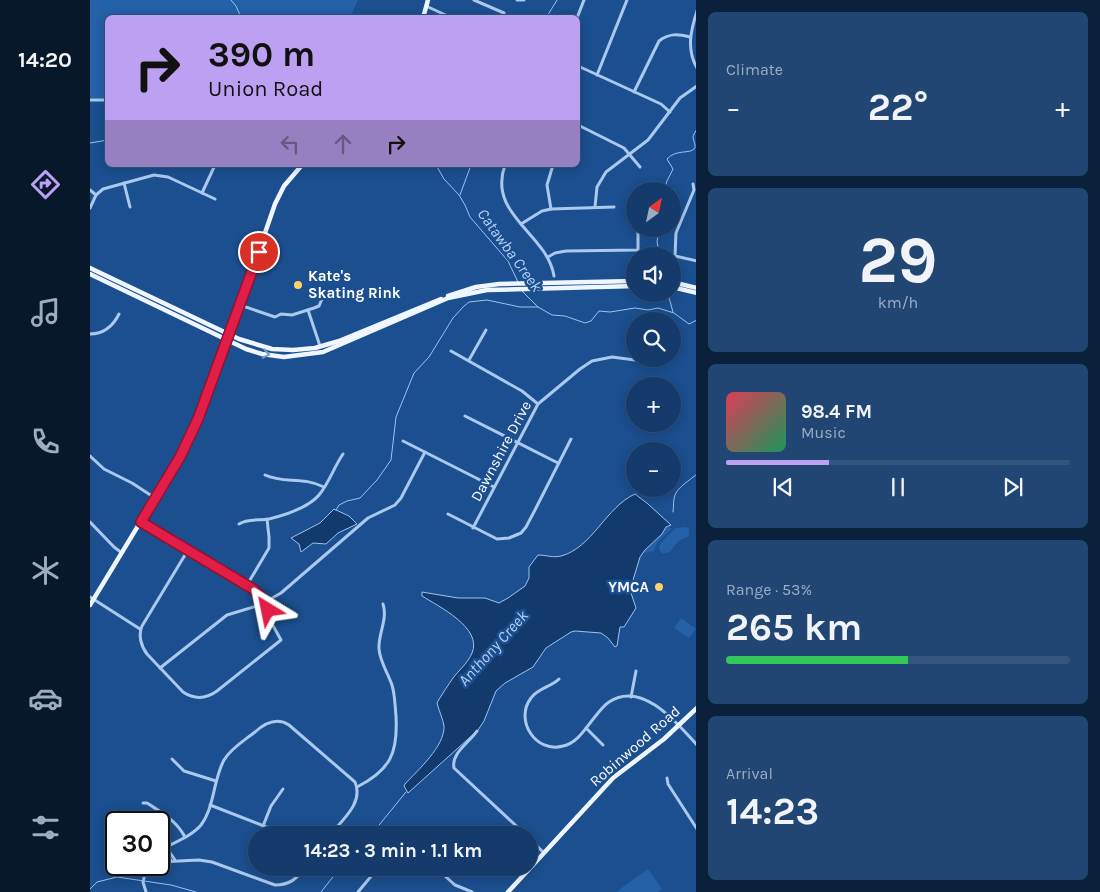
<!DOCTYPE html>
<meta charset="utf-8">
<style>
body{margin:0;font-family:Karla,sans-serif;background:#214673;color:#f1f3f6;height:100vh;display:flex;flex-direction:column;font-size:19px;white-space:nowrap}
*{box-sizing:border-box;margin:0}
p{font-size:16px;color:#9dadc1}
.icon{flex:none;width:28px;height:28px;fill:none;stroke:currentColor;stroke-width:2;stroke-linecap:round;stroke-linejoin:round}
.map{position:relative;flex:1;overflow:hidden}
.drawer{display:flex;flex-direction:column;gap:12px;padding:12px;background:#0b203b;width:404px}
.drawer>*{flex:none}
.hud{position:absolute;left:15px;top:15px;width:475px;height:152px;border-radius:8px;box-shadow:0 2px 12px #0003,0 0 0 1px #33557e;background:#bca0f2;color:#111;overflow:hidden}
.needle{width:32px;rotate:33deg}
.buttons{position:absolute;left:536px;top:182px;display:grid;gap:10px}
.buttons a{display:grid;place-items:center;width:55px;height:55px;border-radius:50%;background:#143b6b;box-shadow:0 2px 12px #0003,0 0 0 1px #33557e;font-size:25px}
.speed{position:absolute;left:15px;top:811px;display:flex;gap:10px;font-size:25px;font-weight:700;text-align:center}
.speed>*{display:grid;place-content:center;width:65px;height:65px;border-radius:50%;background:#143b6b;box-shadow:0 2px 12px #0003,0 0 0 1px #33557e;line-height:1}
.speed .limit{border:2px solid #111;border-radius:8px;background:#fff;color:#111}
.pin{position:absolute;display:grid;place-items:center;width:42px;height:42px;color:#fff;margin:-21px;border:2px solid #fff;border-radius:50%;box-shadow:0 1px 5px #0007}
.me{position:absolute;width:55px;margin:-28px;rotate:325deg;stroke-linejoin:round;filter:drop-shadow(0 0 4px #0008)}
.turn{display:flex;align-items:center;gap:18px;height:105px;padding:0 20px;font-size:22px}
.turn .icon{width:65px;height:65px;stroke-width:2.5}
.turn b{display:block;font-size:35px;line-height:42px}
.lanes{display:flex;align-items:center;height:48px;padding:0 20px;background:#0003;justify-content:center;gap:25px;direction:ltr}
.lanes .off{opacity:.35}
.big{font-size:38px;font-weight:700;line-height:1.1}
.drawer .widget{flex:1;display:flex;flex-direction:column;justify-content:center;gap:8px;min-width:0;padding:0 18px;border-radius:8px;background:#214673}
.drawer .dial{align-items:center;gap:0}
.dial b{font-size:65px;line-height:1}
.song{display:flex;align-items:center;gap:15px}
.cover{width:60px;height:60px;border-radius:8px;background:linear-gradient(135deg,hsl(350 70% 55%),hsl(150 70% 35%))}
.played{height:5px;border-radius:2px;background:linear-gradient(90deg,#bca0f2 30%,#33557e 30%)}
.keys{display:flex;justify-content:space-around;direction:ltr}
.heat{display:flex;justify-content:space-between;align-items:center;font-size:28px;direction:ltr}
.charge{height:8px;border-radius:4px;background:linear-gradient(90deg,#34c759 53%,#33557e 0)}
.trip{position:absolute;left:158px;top:826px;width:290px;height:50px;border-radius:25px;background:#143b6b;box-shadow:0 2px 12px #0003,0 0 0 1px #33557e;font-weight:700;line-height:50px;text-align:center}
main{display:flex;flex:1;min-height:0}
.tabs{display:flex;flex-direction:column;width:90px;justify-content:space-around;align-items:center;background:#08182b;color:#9dadc1}
.tabs .icon{width:35px;height:35px}
.tabs .on{color:#bca0f2}
.tabs b{font-size:22px;color:#f1f3f6}
.map>svg:first-child{display:block}
.green{fill:#2461a8}
.water{fill:#123a6d;stroke:#9cc4f0}
.lines{fill:none;stroke-linecap:round;stroke-linejoin:round}
.stream{stroke:#9cc4f0;stroke-width:1}
.minor{stroke:#a9c9ee;stroke-width:3}
.major{stroke:#f0f6ff;stroke-width:4.5}
.oneway{stroke:#7b9ac1}
.route-casing{stroke:#92132f;stroke-width:12}
.route{stroke:#e11d48;stroke-width:9}
.poi-dot{fill:#ffd166;stroke:#1b4f8f;stroke-width:2}
.labels{text-anchor:middle;dominant-baseline:central;stroke-width:5;stroke-linejoin:round;paint-order:stroke}
.poi-label{font-size:15px;font-weight:bold;fill:#fff;stroke:#1b4f8f;text-anchor:start}
.street-label{font-size:15px;fill:#fff;stroke:#1b4f8f}
.water-label{font-size:16px;font-style:italic;fill:#b5d3f5;stroke:#1b4f8f}
</style>
<main>
<nav class="tabs">
<b>14:20</b>
<svg class="icon on" aria-label="directions" viewBox="0 0 24 24"><path d="M12 3l9 9-9 9-9-9zM9 14v-3h6M13 9l2 2-2 2"/></svg>
<svg class="icon" aria-label="music" viewBox="0 0 24 24"><path d="M9 18V5l10-2v13"/><circle cx="6" cy="18" r="3"/><circle cx="16" cy="16" r="3"/></svg>
<svg class="icon" aria-label="phone" viewBox="0 0 24 24"><path d="M5 4h4l2 5-3 2q2 4 5 5l2-3 5 2v4C11 20 4 13 5 4z"/></svg>
<svg class="icon" aria-label="climate" viewBox="0 0 24 24"><path d="M12 3v18M4 7l16 10M4 17L20 7"/></svg>
<svg class="icon" aria-label="car" viewBox="0 0 24 24"><path d="M5 17H2v-5l4-1 3-4h7l3 4 3 1v5h-3M9 17h6M6 11h13"/><circle cx="7" cy="17" r="2"/><circle cx="17" cy="17" r="2"/></svg>
<svg class="icon" aria-label="filters" viewBox="0 0 24 24"><path d="M4 7h16M4 17h16"/><circle cx="9" cy="7" r="2"/><circle cx="15" cy="17" r="2"/></svg>
</nav>
<div class="map">
<svg width="607" height="892" viewBox="0 0 607 892">
<rect width="100%" height="100%" fill="#1b4f8f"/>
<g class="green">
<polygon points="0,0 268,0 260,17 18,18 17,99 0,98"/>
<polygon points="576,527 582,528 567,543 564,551 553,553 572,534"/>
<path d="M596,527l3,2v7c-3,2 -8,3 -11,6 -7,6 -5,12 -16,11l-3,-4 1,-5 15,-16z"/>
<polygon points="591,618 606,629 599,638 584,628"/>
<polygon points="558,869 572,889 568,892 526,892"/>
</g>
<g class="water">
<path d="M545,494l13,10 23,21 -5,2 -4,7 -17,16 -5,7 -10,33 6,18 -12,19h-4l-3,19 -2,1 -7,-9 -7,-5 -26,-2 -4,1 -25,16 -13,19 -28,16 -9,8 -12,30 -6,9 -70,63 -4,-7 1,-2c13,-14 40,-38 39,-58 -1,-7 -5,-15 -7,-23l1,-2c5,-8 10,-16 15,-23 6,-8 15,-15 19,-25 11,-25 -34,-47 -50,-57v-4l36,6h27l14,5 9,-5 17,-12 4,-8v-11l9,-12c8,0 15,3 23,1 31,-8 45,-49 74,-62z"/>
<polygon points="244,509 259,516 267,524 248,533 236,544 223,543 211,552 209,544 201,538 230,523"/>
</g>
<g class="lines">
<g class="stream">
<polyline points="141,0 146,6 150,15 154,18"/>
<polyline points="456,18 467,0"/>
<polyline points="0,143 18,140"/>
<polyline points="346,165 354,179 369,195 375,205 380,217 418,261 428,282"/>
<path d="M574,191l3,-10 6,-12 -6,-10c9,-10 23,-5 27,-10 3,-3 -1,-8 -1,-12 0,-2 3,-6 4,-8"/>
<polyline points="370,195 381,165"/>
<polyline points="569,229 567,242 570,256"/>
<polyline points="431,290 448,307 462,315 475,316 495,323 501,321 509,311 520,312 545,308 558,310 568,308 584,313 599,324 607,320"/>
<polyline points="578,294 583,312"/>
<polyline points="246,510 249,505 257,501 270,498 287,480 301,460 306,417 324,373 339,357 363,318 373,307 379,302 397,300 430,307 448,307"/>
<path d="M583,512c1,-6 0,-12 2,-17 3,-8 15,-15 22,-21"/>
<polyline points="281,835 316,792"/>
<polyline points="0,889 7,882 27,877 81,885 106,892"/>
<polyline points="231,892 250,868"/>
</g>
<g class="minor">
<polyline points="384,0 414,13"/>
<polyline points="427,0 434,0"/>
<polyline points="336,6 362,18"/>
<path d="M607,11c-6,19 -11,38 0,57"/>
<polyline points="487,18 494,0"/>
<polyline points="488,66 571,104 580,112"/>
<polyline points="507,75 537,0"/>
<path d="M544,92l25,-51c10,-8 19,-7 31,-4"/>
<polyline points="0,100 18,100"/>
<polyline points="488,125 534,148 550,167"/>
<path d="M415,165c-18,50 42,68 49,111"/>
<polyline points="34,183 40,207"/>
<polyline points="603,184 604,190 586,233 585,256 607,261"/>
<polyline points="0,190 6,195"/>
<polyline points="112,193 125,165"/>
<polyline points="505,207 507,187 516,172 558,140 590,98 607,86"/>
<polyline points="0,208 6,195 13,189 64,175 78,177 125,199"/>
<polyline points="461,209 457,185 463,165"/>
<polyline points="431,224 452,211 461,209 524,207"/>
<polyline points="458,257 465,253 476,251 548,250 548,229"/>
<polyline points="150,305 185,317 191,314 202,315 224,308 229,306 232,299"/>
<polyline points="218,310 230,346"/>
<path d="M0,334c14,0 23,-8 29,-20"/>
<polyline points="361,351 432,391 448,404"/>
<polyline points="379,360 396,330"/>
<polyline points="375,416 468,463"/>
<polyline points="313,441 404,487"/>
<polyline points="0,456 14,469 42,483 65,498"/>
<path d="M175,475c19,9 37,1 59,12"/>
<polyline points="358,514 407,539 419,538 431,533 436,527 446,508 481,439"/>
<polyline points="0,522 24,547 32,553"/>
<path d="M51,522l112,67 12,13 6,20 10,18 -64,51c-11,8 -22,9 -34,1l-36,-38c-6,-8 -9,-19 -5,-28l46,-76"/>
<path d="M149,524c9,-6 20,-3 30,-5 16,-4 39,-11 50,-24 10,-12 15,-28 24,-41"/>
<polyline points="383,528 448,404 490,369 502,361 522,357 545,360"/>
<polyline points="157,585 179,548 179,537 177,519"/>
<polyline points="0,597 50,629"/>
<polyline points="70,668 137,615 170,605 191,593 278,518 305,505 311,498 335,452"/>
<path d="M469,679c-8,8 -21,9 -28,19 -17,22 5,56 32,48 14,-3 22,-17 31,-28 4,-5 9,-12 15,-16 33,-22 68,21 88,43"/>
<polyline points="541,697 546,671"/>
<polyline points="496,728 513,745"/>
<path d="M387,731c-8,12 -26,22 -23,37l72,67"/>
<polyline points="82,759 94,771 126,781"/>
<polyline points="577,778 578,784 607,829"/>
<path d="M267,787c34,-17 41,-35 39,-71 -1,-10 -1,-21 -4,-31 -4,-12 -12,-23 -13,-36 -1,-15 9,-30 4,-45"/>
<path d="M53,803h4c15,10 29,17 38,34"/>
<polyline points="120,805 197,835"/>
<polyline points="173,826 181,806 193,789"/>
<polyline points="325,835 325,829"/>
<polyline points="439,838 454,853"/>
<polyline points="76,847 85,860"/>
<polyline points="74,848 81,861"/>
<path d="M69,851c13,-8 32,-14 42,-26 14,-19 12,-45 23,-65 7,-12 21,-20 31,-28 10,-9 22,-15 34,-7l66,57c9,21 -13,38 -25,53"/>
<polyline points="16,853 26,853"/>
<path d="M69,862l40,-2 13,2 63,23c15,0 21,-6 30,-17"/>
<polyline points="346,868 365,885 382,892"/>
<polyline points="56,892 53,882 57,865"/>
<polyline points="268,892 288,868"/>
</g>
<g class="major">
<polyline points="333,18 338,0"/>
<polyline points="0,268 149,339 182,349 203,350 225,348 249,341 351,299"/>
<polyline points="0,274 156,349 172,354 194,357 233,352 358,298 397,290 545,286"/>
<polyline points="582,282 607,288"/>
<polyline points="582,287 607,293"/>
<polyline points="358,296 386,287 409,284 545,281"/>
<polyline points="0,605 74,483 101,434 138,340 185,204 194,186 212,165"/>
<polyline points="418,892 523,778 574,739 607,708"/>
</g>
</g>
<defs><path id="oneway-chevron" d="M-2-3.5L2.5 0L-2 3.5" fill="none" stroke-width="1.6" stroke-linecap="round" stroke-linejoin="round" transform="scale(1.25)"/></defs>
<use class="oneway" href="#oneway-chevron" transform="translate(176 354) rotate(10)"/>
<g class="lines">
<g class="route-casing">
<polyline id="route" points="169,252 108,419 90,457 51,522 163,589 172,598 178,610"/>
</g>
<use href="#route" class="route"/>
</g>
<g class="poi-dot">
<circle cx="208" cy="285" r="5"/>
<circle cx="569" cy="587" r="5"/>
</g>
<g class="labels">
<g class="poi-label">
<text x="218" y="276">Kate's<tspan x="218" dy="17">Skating Rink</tspan></text>
<text x="559" y="587" text-anchor="end">YMCA</text>
</g>
<g class="street-label">
<text transform="translate(411 451) rotate(-62)">Dawnshire Drive</text>
<text transform="translate(545 746) rotate(-41)">Robinwood Road</text>
</g>
<g class="water-label">
<text transform="translate(420 250) rotate(54)">Catawba Creek</text>
<text transform="translate(403 648) rotate(-48)">Anthony Creek</text>
</g>
</g>
</svg>
<div class="buttons">
<a><svg class="needle" viewBox="-14 -14 28 28"><path d="M0-13l5 13h-10z" fill="#e53935"/><path d="M0 13l5-13h-10z" fill="#9dadc1"/></svg></a>
<a><svg class="icon" aria-label="sound" viewBox="0 0 24 24"><path d="M4 9h4l5-4v14l-5-4H4zM17 9q2 3 0 6"/></svg></a>
<a><svg class="icon" aria-label="search" viewBox="0 0 24 24"><circle cx="10" cy="10" r="6"/><path d="M15 15l6 6"/></svg></a>
<a>+</a>
<a>−</a>
</div>
<div class="speed"><div class="limit">30</div></div>
<div class="pin" style="left:169px;top:252px;background:#d93025"><svg class="icon" aria-label="arrive" viewBox="0 0 24 24"><path d="M6 21V4h12l-3 4 3 4H6"/></svg></div>
<svg class="me" style="left:178px;top:610px" viewBox="-20 -20 40 40"><path d="M0-17L14 15 0 8-14 15z" fill="#e11d48" stroke="#fff" stroke-width="4"/></svg>
<div class="trip">14:23 · 3 min · 1.1 km</div>
<div class="hud">
<div class="turn"><svg class="icon" aria-label="right" viewBox="0 0 24 24"><path d="M7 20v-9h11M14 6l5 5-5 5"/></svg><div><b>390 m</b>Union Road</div></div>
<div class="lanes"><svg class="icon off" aria-label="left" viewBox="0 0 24 24"><path d="M17 20v-9H6M10 6l-5 5 5 5"/></svg><svg class="icon off" aria-label="ahead" viewBox="0 0 24 24"><path d="M12 20V5M6 11l6-6 6 6"/></svg><svg class="icon" aria-label="right" viewBox="0 0 24 24"><path d="M7 20v-9h11M14 6l5 5-5 5"/></svg></div>
</div>
</div>
<section class="drawer">
<div class="widget"><p>Climate</p>
<div class="heat"><a>−</a><b class="big">22°</b><a>+</a></div>
</div>
<div class="widget dial"><b>29</b><p>km/h</p></div>
<div class="widget">
<div class="song"><i class="cover"></i><div><b>98.4 FM</b><p>Music</p></div></div>
<div class="played"></div>
<div class="keys"><svg class="icon" aria-label="previous" viewBox="0 0 24 24"><path d="M18 5L8 12l10 7zM5 5v14"/></svg><svg class="icon" aria-label="pause" viewBox="0 0 24 24"><path d="M8 5v14M16 5v14"/></svg><svg class="icon" aria-label="next" viewBox="0 0 24 24"><path d="M6 5l10 7-10 7zM19 5v14"/></svg></div>
</div>
<div class="widget"><p>Range · 53%</p><b class="big">265 km</b><div class="charge"></div></div>
<div class="widget"><p>Arrival</p><b class="big">14:23</b></div>
</section>
</main>
